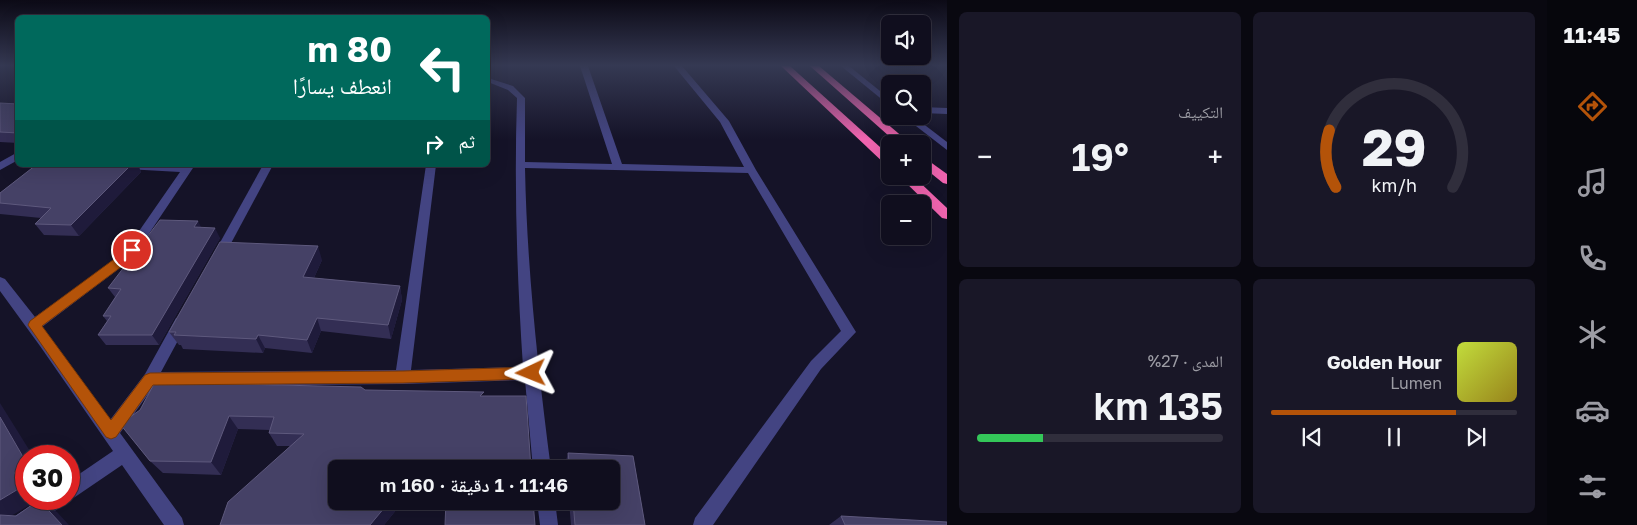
<!DOCTYPE html>
<html lang="ar">
<meta charset="utf-8">
<style>
body{margin:0;font-family:"Golos Text","Noto Naskh Arabic",sans-serif;background:#191727;color:#f1f3f6;direction:rtl;height:100vh;display:flex;flex-direction:column;font-size:19px;white-space:nowrap}
*{box-sizing:border-box;margin:0}
p{font-size:16px;color:#9c9ca4}
.icon{flex:none;width:28px;height:28px;fill:none;stroke:currentColor;stroke-width:2;stroke-linecap:round;stroke-linejoin:round}
.map{position:relative;flex:1;overflow:hidden;direction:ltr}
.details{display:flex;flex-direction:column;gap:12px;padding:12px;background:#090810;width:600px}
.details>*{flex:none}
.guide{position:absolute;left:15px;top:15px;width:475px;height:152px;border-radius:8px;box-shadow:0 5px 20px #0002,0 0 0 1px #302e3c;direction:rtl;background:#00695c;color:#fff;overflow:hidden}
.buttons{position:absolute;left:881px;top:15px;display:grid;gap:10px}
.buttons a{display:grid;place-items:center;width:50px;height:50px;border-radius:8px;background:#100e1e;box-shadow:0 5px 20px #0002,0 0 0 1px #302e3c;font-size:25px}
.speed{position:absolute;left:15px;top:445px;display:flex;gap:10px;font-size:25px;font-weight:700;text-align:center}
.speed>*{display:grid;place-content:center;width:65px;height:65px;border-radius:50%;background:#100e1e;box-shadow:0 5px 20px #0002,0 0 0 1px #302e3c;line-height:1}
.speed .limit{border:8px solid #d22;background:#fff;color:#111}
.pin{position:absolute;display:grid;place-items:center;width:42px;height:42px;color:#fff;margin:-21px;border:2px solid #fff;border-radius:50%;box-shadow:0 1px 5px #0007}
.me{position:absolute;width:55px;margin:-28px;rotate:268deg;stroke-linejoin:round;filter:drop-shadow(0 0 4px #0008)}
.turn{display:flex;align-items:center;gap:18px;height:105px;padding:0 15px;font-size:22px}
.turn .icon{width:65px;height:65px;stroke-width:2.5}
.turn b{display:block;font-size:35px;line-height:42px}
.then{display:flex;align-items:center;height:48px;padding:0 15px;background:#0003;gap:10px;font-size:19px}
.big{font-size:38px;font-weight:600;line-height:1.1}
.details .widget{flex:1;display:flex;flex-direction:column;justify-content:center;gap:8px;min-width:0;padding:0 18px;border-radius:8px;background:#191727}
.details .dial{align-items:center;gap:0}
.dial svg{height:130px;overflow:visible;fill:none;stroke:#302e3c;stroke-width:7;stroke-linecap:round;text-anchor:middle}
.dial text{fill:#f1f3f6;stroke:none}
.song{display:flex;align-items:center;gap:15px}
.cover{width:60px;height:60px;border-radius:8px;background:linear-gradient(135deg,hsl(70 70% 55%),hsl(50 70% 35%))}
.played{height:5px;border-radius:2px;background:linear-gradient(90deg,#b45309 75%,#302e3c 75%)}
.keys{display:flex;justify-content:space-around;direction:ltr}
.heat{display:flex;justify-content:space-between;align-items:center;font-size:28px;direction:ltr}
.charge{height:8px;border-radius:4px;background:linear-gradient(90deg,#34c759 27%,#302e3c 0)}
.details .tiles{flex:1;display:grid;gap:12px;grid-template-columns:repeat(2,1fr)}
.trip{position:absolute;left:328px;top:460px;width:292px;height:50px;border-radius:8px;background:#100e1e;box-shadow:0 5px 20px #0002,0 0 0 1px #302e3c;font-weight:600;line-height:50px;text-align:center;direction:rtl}
main{display:flex;flex:1;min-height:0}
.tab-bar{display:flex;flex-direction:column;width:90px;justify-content:space-around;align-items:center;background:#06060c;color:#9c9ca4}
.tab-bar .icon{width:35px;height:35px}
.tab-bar .active{color:#b45309}
.tab-bar b{font-size:22px;color:#f1f3f6}
.map>svg:first-child{display:block}
.lines{fill:none;stroke-linecap:round;stroke-linejoin:round}
.minor{fill:#434482;fill-rule:evenodd}
.highway{fill:#f064af;fill-rule:evenodd}
.wall{fill:#332e54}
.shaded-wall{fill:#1f1b3b}
.building{fill:#454166;stroke:#5e597d}
.route{fill:#b45309;stroke:#753606}
</style>
<main>
<nav class="tab-bar">
<b>11:45</b>
<svg class="icon active" aria-label="directions" viewBox="0 0 24 24"><path d="M12 3l9 9-9 9-9-9zM9 14v-3h6M13 9l2 2-2 2"/></svg>
<svg class="icon" aria-label="music" viewBox="0 0 24 24"><path d="M9 18V5l10-2v13"/><circle cx="6" cy="18" r="3"/><circle cx="16" cy="16" r="3"/></svg>
<svg class="icon" aria-label="phone" viewBox="0 0 24 24"><path d="M5 4h4l2 5-3 2q2 4 5 5l2-3 5 2v4C11 20 4 13 5 4z"/></svg>
<svg class="icon" aria-label="climate" viewBox="0 0 24 24"><path d="M12 3v18M4 7l16 10M4 17L20 7"/></svg>
<svg class="icon" aria-label="car" viewBox="0 0 24 24"><path d="M5 17H2v-5l4-1 3-4h7l3 4 3 1v5h-3M9 17h6M6 11h13"/><circle cx="7" cy="17" r="2"/><circle cx="17" cy="17" r="2"/></svg>
<svg class="icon" aria-label="filters" viewBox="0 0 24 24"><path d="M4 7h16M4 17h16"/><circle cx="9" cy="7" r="2"/><circle cx="15" cy="17" r="2"/></svg>
</nav>
<section class="details">
<div class="tiles">
<div class="widget dial"><svg viewBox="0 0 100 80">
<path d="M14 69A42 42 0 1 1 86 69"/>
<path d="M14 69A42 42 0 0 1 10 34" stroke="#b45309"/>
<text x="50" y="56" font-size="32" font-weight="700">29</text>
<text x="50" y="72" font-size="11">km/h</text>
</svg></div>
<div class="widget"><p>التكييف</p>
<div class="heat"><a>−</a><b class="big">19°</b><a>+</a></div>
</div>
<div class="widget">
<div class="song"><i class="cover"></i><div><b>Golden Hour</b><p>Lumen</p></div></div>
<div class="played"></div>
<div class="keys"><svg class="icon" aria-label="previous" viewBox="0 0 24 24"><path d="M18 5L8 12l10 7zM5 5v14"/></svg><svg class="icon" aria-label="pause" viewBox="0 0 24 24"><path d="M8 5v14M16 5v14"/></svg><svg class="icon" aria-label="next" viewBox="0 0 24 24"><path d="M6 5l10 7-10 7zM19 5v14"/></svg></div>
</div>
<div class="widget"><p>المدى · 27%</p><b class="big">135 km</b><div class="charge"></div></div>
</div>
</section>
<div class="map">
<svg width="947" height="525" viewBox="0 0 947 525">
<rect width="100%" height="100%" fill="#151328"/>
<g class="lines">
<g class="minor">
<path d="M580,66h8l34,98 122,3 -24,-45 -46,-56h8l47,55 27,49 100,162 -35,37 -108,156h-20l2,-7 116,-157 30,-30 -93,-158 -223,-5c2,101 13,201 26,301h-18l-8,-89 -122,4 -249,2 -34,47 62,85 2,7h-20l-42,-60 -47,32 -6,3 -3,-1h3v-18l44,-30 -73,-105 -40,-55v-14l5,2 30,38 78,-56 15,-14 52,-75 -72,-4 -5,-3h92l-59,88 -15,14 -79,60 68,93 35,-46 31,-56 5,-1 5,1 2,4 -27,50 235,-2 30,-205h10l-25,205 112,-3c-6,-90 -9,-179 -6,-269l-9,-8 -20,-8v-4l25,8 12,12v64l87,2z"/>
<polygon points="841,66 849,66 890,99 890,106"/>
<polygon points="922,107 947,108 947,114 922,113"/>
<polygon points="903,116 913,116 947,142 947,150"/>
<polygon points="18,152 18,160 0,170 0,162"/>
<polygon points="263,165 273,165 222,260 214,260 212,257"/>
<polygon points="41,499 66,499 63,505 35,525 10,525 12,518"/>
<polygon points="537,501 555,501 558,525 540,525"/>
</g>
<g class="highway">
<polygon points="781,66 790,66 890,156 890,166 886,165"/>
<polygon points="810,66 819,66 911,144 898,144"/>
<polygon points="922,156 947,174 947,184 943,183 922,166"/>
<polygon points="899,176 913,176 947,208 947,219 942,218"/>
</g>
</g>
<g class="wall">
<polygon points="0,103 18,104 18,143 0,142"/>
<polygon points="36,165 138,165 141,172 79,236 44,235 35,224 41,218 0,214 0,193"/>
<polygon points="201,228 220,238 159,345 106,345 98,335 107,321 103,316 115,297 108,288"/>
<polygon points="322,260 314,278 400,286 402,300 391,339 321,331 312,353 265,348 263,353 183,349 181,345 179,345 169,332"/>
<polygon points="361,387 336,469 336,501 400,501 401,504 384,525 220,525 290,446 277,446 269,433 270,430 238,429 221,475 163,473 150,461 120,424"/>
<polygon points="568,453 633,456 645,525 571,525 569,501 611,501 611,469 567,469 566,461"/>
<polygon points="841,516 947,525 829,525"/>
</g>
<g class="shaded-wall">
<polygon points="131,165 138,165 141,172 79,236 71,225"/>
<polygon points="198,221 203,231 194,227"/>
<polygon points="215,228 220,238 159,345 152,335"/>
<polygon points="318,246 322,260 308,291 303,277"/>
<polygon points="400,286 402,300 391,339 388,325"/>
<polygon points="317,318 321,331 312,353 307,340"/>
<polygon points="258,335 265,348 263,353 256,339"/>
<polygon points="0,403 33,456 26,456 26,462 0,417"/>
<polygon points="229,416 238,429 221,475 211,462"/>
<polygon points="26,464 26,499 40,499 11,516 0,521 0,500 14,473"/>
<polygon points="39,500 57,512 69,525 62,525"/>
<polygon points="390,501 400,501 401,504 384,525 370,525"/>
</g>
<g class="building">
<polygon points="0,103 18,104 18,112 14,114 18,114 18,133 0,132"/>
<polygon points="36,165 131,165 71,225 35,224 51,208 0,203 0,193"/>
<polygon points="160,220 198,221 194,227 215,228 152,335 98,335 111,316 103,316 121,289 108,288"/>
<polygon points="220,242 318,246 303,277 400,286 388,325 317,318 307,340 258,335 256,339 174,335 176,332 169,332"/>
<polygon points="155,382 361,387 365,390 484,392 480,396 526,396 531,469 336,469 336,501 390,501 370,525 220,525 228,502 304,434 269,433 274,417 229,416 211,462 150,461 120,424 140,410"/>
<polygon points="0,417 26,462 26,464 14,473 25,485 0,500"/>
<polygon points="568,453 633,456 645,525 575,525 573,501 611,501 611,469 570,469"/>
<polygon points="39,500 62,525 0,525 0,515 16,516"/>
<polygon points="446,501 533,501 535,525 445,525"/>
<polygon points="841,516 947,522 947,525 845,525"/>
</g>
<linearGradient id="sky" x2="0" y2="1"><stop stop-color="#0c0a16"/><stop offset="0.47" stop-color="#353953"/><stop offset="1" stop-color="#353953" stop-opacity="0"/></linearGradient>
<rect width="947" height="139" fill="url(#sky)"/>
<polygon class="route" points="132,246 138,250 121,267 42,326 111,420 145,375 150,373 403,371 531,367 535,369 538,373 535,377 531,379 403,383 153,385 116,437 111,439 106,437 28,325 30,321"/>
</svg>
<div class="buttons">
<a><svg class="icon" aria-label="sound" viewBox="0 0 24 24"><path d="M4 9h4l5-4v14l-5-4H4zM17 9q2 3 0 6"/></svg></a>
<a><svg class="icon" aria-label="search" viewBox="0 0 24 24"><circle cx="10" cy="10" r="6"/><path d="M15 15l6 6"/></svg></a>
<a>+</a>
<a>−</a>
</div>
<div class="speed"><div class="limit">30</div></div>
<div class="pin" style="left:132px;top:250px;background:#d93025"><svg class="icon" aria-label="arrive" viewBox="0 0 24 24"><path d="M6 21V4h12l-3 4 3 4H6"/></svg></div>
<svg class="me" style="left:531px;top:373px" viewBox="-20 -20 40 40"><path d="M0-17L14 15 0 8-14 15z" fill="#b45309" stroke="#fff" stroke-width="4"/></svg>
<div class="trip">11:46 · 1 دقيقة · 160 m</div>
<div class="guide">
<div class="turn"><svg class="icon" aria-label="left" viewBox="0 0 24 24"><path d="M17 20v-9H6M10 6l-5 5 5 5"/></svg><div><b>80 m</b>انعطف يسارًا</div></div>
<div class="then">ثم<svg class="icon" aria-label="right" viewBox="0 0 24 24"><path d="M7 20v-9h11M14 6l5 5-5 5"/></svg></div>
</div>
</div>
</main>
